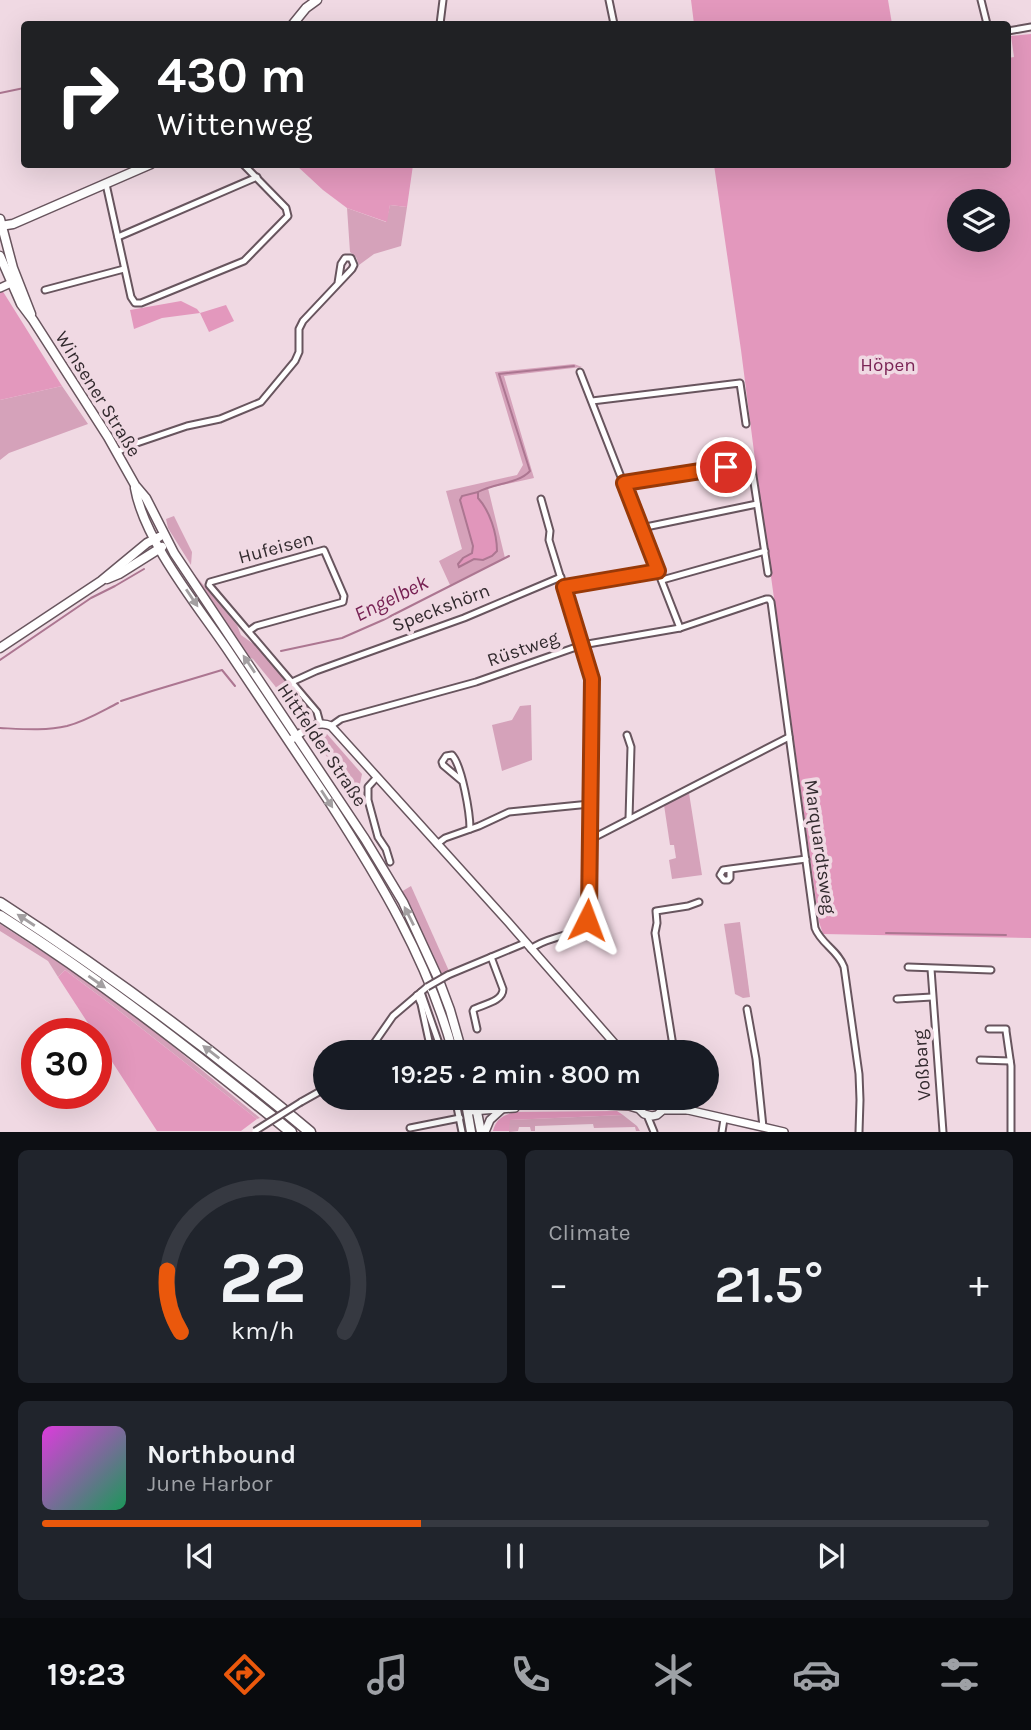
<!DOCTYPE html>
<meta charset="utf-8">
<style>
body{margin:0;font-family:Karla,sans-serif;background:#20242c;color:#f1f3f6;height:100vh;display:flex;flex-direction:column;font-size:26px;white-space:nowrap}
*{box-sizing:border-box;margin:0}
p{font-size:23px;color:#9ea1a6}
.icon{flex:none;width:38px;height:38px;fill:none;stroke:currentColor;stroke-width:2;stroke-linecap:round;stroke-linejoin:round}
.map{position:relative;height:1132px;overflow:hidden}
.details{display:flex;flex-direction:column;gap:18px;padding:18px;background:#0d0f14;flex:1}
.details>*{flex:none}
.top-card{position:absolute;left:21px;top:21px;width:990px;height:147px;border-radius:7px;box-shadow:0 7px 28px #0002;background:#202124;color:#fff;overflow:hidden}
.buttons{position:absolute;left:947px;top:189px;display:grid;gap:14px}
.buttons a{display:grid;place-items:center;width:63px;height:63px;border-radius:50%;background:#171b24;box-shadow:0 7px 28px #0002;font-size:35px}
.speed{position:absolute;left:21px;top:1018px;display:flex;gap:14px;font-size:35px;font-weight:700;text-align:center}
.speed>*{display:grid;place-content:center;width:91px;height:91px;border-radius:50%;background:#171b24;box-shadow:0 7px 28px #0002;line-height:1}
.speed .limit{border:10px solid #d22;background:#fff;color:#111}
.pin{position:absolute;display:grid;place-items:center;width:60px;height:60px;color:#fff;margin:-30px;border:4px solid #fff;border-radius:50%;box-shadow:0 2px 7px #0007}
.me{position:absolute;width:77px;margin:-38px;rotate:3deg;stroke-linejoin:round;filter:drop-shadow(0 0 5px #0008)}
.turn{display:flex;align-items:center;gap:24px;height:147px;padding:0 21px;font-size:32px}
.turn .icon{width:91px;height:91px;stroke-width:2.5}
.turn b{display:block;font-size:49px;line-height:60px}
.big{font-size:52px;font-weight:600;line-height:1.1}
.details .tile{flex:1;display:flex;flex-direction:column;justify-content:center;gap:10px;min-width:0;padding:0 24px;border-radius:10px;background:#20242c}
.details .dial{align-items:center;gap:0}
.dial svg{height:182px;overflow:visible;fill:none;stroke:#363941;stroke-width:7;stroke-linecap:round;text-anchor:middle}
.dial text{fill:#f1f3f6;stroke:none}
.song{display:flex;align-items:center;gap:21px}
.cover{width:84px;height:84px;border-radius:10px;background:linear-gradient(135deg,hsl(300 70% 55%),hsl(150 70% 35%))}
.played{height:7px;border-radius:4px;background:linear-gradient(90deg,#ea580c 40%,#363941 40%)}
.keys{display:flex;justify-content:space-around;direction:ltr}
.heat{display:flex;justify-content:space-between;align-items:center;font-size:38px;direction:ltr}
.details .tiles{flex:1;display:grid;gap:18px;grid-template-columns:1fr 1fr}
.tile:last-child{grid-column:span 2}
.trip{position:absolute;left:313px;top:1040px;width:406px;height:70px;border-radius:35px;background:#171b24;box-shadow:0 7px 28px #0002;font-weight:600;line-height:70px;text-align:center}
.dock{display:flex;height:112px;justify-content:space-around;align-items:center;background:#090b0e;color:#9ea1a6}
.dock .icon{width:49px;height:49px}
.dock .on{color:#ea580c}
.dock b{font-size:32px;color:#f1f3f6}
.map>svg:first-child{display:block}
.green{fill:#d5a2ba}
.forest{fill:#e398bd;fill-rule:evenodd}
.water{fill:#e196bb;stroke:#ac7691;stroke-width:2}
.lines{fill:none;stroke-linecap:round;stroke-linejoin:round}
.stream{stroke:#ac7691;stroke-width:2}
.minor-casing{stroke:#68555e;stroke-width:9}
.tertiary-casing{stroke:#68555e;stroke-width:10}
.secondary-casing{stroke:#68555e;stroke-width:11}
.motorway-casing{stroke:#68555e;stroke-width:13}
.minor{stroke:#fff;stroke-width:5}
.tertiary{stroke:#fff;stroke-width:7}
.secondary{stroke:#fff;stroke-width:8}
.motorway{stroke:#fff;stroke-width:10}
.minor-bridge-casing{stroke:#68555e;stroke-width:9;stroke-linecap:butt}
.minor-bridge{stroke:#fff;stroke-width:5}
.oneway{fill:#a39fa1}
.route-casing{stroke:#983908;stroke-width:18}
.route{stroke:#ea580c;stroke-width:12}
.labels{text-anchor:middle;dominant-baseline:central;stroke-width:7;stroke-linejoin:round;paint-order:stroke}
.park-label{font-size:19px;fill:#7b2556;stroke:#f0d9e3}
.street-label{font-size:19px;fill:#322a2e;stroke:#f0d9e3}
.water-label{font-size:21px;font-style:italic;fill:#772153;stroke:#f0d9e3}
</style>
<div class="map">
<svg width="1031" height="1132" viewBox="0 0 1031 1132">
<rect width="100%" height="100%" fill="#f0d9e3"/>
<g class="green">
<polygon points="390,205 407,207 401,246 374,254 359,265 356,257 350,252 347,208 386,222"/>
<polygon points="574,364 582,367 504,376 534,478 488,488 505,558 450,585 439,561 462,549 446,491 517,475 523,465 495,372"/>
<polygon points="62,386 88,424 9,453 0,460 0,400"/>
<polygon points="174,516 192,552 191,565 176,541 168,528 166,519"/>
<polygon points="190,569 237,625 241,635 255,645 305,703 308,710 293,716 291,706 288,705 275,686 253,659 249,657 190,571"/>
<polygon points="531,705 532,760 502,771 492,725 512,720 520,706"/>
<polygon points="327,734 362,774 356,804 316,739"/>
<polygon points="689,793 702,875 672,879 669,860 676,858 674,845 670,845 664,805"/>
<polygon points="411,886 449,971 440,974 401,892"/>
<polygon points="740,922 750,997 743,998 735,994 724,924"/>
<polygon points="0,924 66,967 151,1028 260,1118 257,1119 113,1006 65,970 58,977 48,961 0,931"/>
<polygon points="483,1097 617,1097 617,1098 611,1101 520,1101"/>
<polygon points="623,1115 637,1126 640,1131 636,1131 635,1127 594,1128 593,1124 535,1126 535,1131 531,1131 530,1127 519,1127 518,1131 509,1132 509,1120"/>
</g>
<g class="forest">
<polygon points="691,0 888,0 892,24 694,24"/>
<path d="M1031,34v904l-208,-4 -4,-12 -61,-439 -17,-133 -27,-185 294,-1v-106l6,-1 -3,-21zM959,201h39v39h-39z"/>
<polygon points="296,165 413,165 407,207 390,205 387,222 347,208 323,190"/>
<polygon points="2,290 62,386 0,400 0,291"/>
<polygon points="181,301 197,309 200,313 226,305 234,321 209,332 200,313 162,318 134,329 130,310"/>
<polygon points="65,970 113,1006 257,1119 241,1131 157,1131 96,1037 96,1034 95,1034 58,977"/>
<path d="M617,1111l6,4 -113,5 -1,11h-16c3,-12 10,-16 22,-19z"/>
</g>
<path class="water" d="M478,492v6c12,13 19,36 19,53l-5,5 -9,4 -9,-1 -15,8 -1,-3 5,-6 9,-5 1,-7 -13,-46 2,-4z"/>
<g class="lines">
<g class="stream">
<polyline points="0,93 24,88"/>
<polyline points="405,164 413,166"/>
<path d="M478,492c16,-9 40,-8 52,-21l-31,-97 75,-8"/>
<polyline points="281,651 342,638 383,620 509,556"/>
<polyline points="0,660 91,598 115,586 144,569"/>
<polyline points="121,701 152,691 222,670 235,686"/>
<path d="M0,728c22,1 46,3 67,-2 19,-5 35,-15 51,-23"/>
<polyline points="886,933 1006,935"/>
</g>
<g class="minor-casing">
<g id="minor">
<polyline points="609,0 614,24"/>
<polyline points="981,0 987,24"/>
<polyline points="440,24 443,0"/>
<polyline points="1008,31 1031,27"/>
<polyline points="106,184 131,297 135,303 141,303 244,261 288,216 286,208 243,164"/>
<polyline points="118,237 257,177"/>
<polyline points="45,290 124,269"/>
<polyline points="580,372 680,628"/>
<polyline points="592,401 740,383 746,424"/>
<polyline points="117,452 134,444 187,426 220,419 261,402 295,361 299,352 299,329 303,321 352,269 354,265 351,258 345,258 341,264 338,283"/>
<polyline points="624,483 751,463 768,573"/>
<polyline points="641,528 757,504"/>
<polyline points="662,580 765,551"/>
<polyline points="564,587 658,571"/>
<polyline points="249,631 256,626 343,602 344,596 324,550 210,582 209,585 317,712 320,723"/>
<polyline points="292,682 316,671 464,618 561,577"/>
<path d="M331,726l10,-7 135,-37 106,-37 98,-17 86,-29h3l2,3 44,326c6,16 23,22 29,39l15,107 1,26 -1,32"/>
<polyline points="627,735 631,747 629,819"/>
<polyline points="377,777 368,787 368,800 378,837 386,849 390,862"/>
<path d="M462,781l-19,-16 -1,-3 4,-6 6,-1c10,11 18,58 18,74"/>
<polyline points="590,838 595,837 789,737"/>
<polyline points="437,844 445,838 479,826 509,812 590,804"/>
<polyline points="730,869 730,878 728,880 724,880 720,875 723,870 730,869 806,859"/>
<path d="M531,949c17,-15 53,-10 58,-37l3,-233 -43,-139 1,-9 -9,-32"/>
<polyline points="908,967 991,970"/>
<polyline points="931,969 943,1132"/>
<polyline points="448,975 525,943"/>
<polyline points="421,992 442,1052"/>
<polyline points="417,995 421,1004 429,1041 424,1052"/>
<polyline points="897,999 932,997"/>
<polyline points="747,1009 756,1059 763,1127"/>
<path d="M477,1029l-4,-18 1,-2c11,-5 29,-8 29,-20l-12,-32"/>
<polyline points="989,1029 1006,1029 1006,1031 1011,1066 1011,1132"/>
<polyline points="368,1052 393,1016 427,987"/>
<polyline points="674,1052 655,933 657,923 656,911 688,906 699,902"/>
<polyline points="980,1060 1010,1061"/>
<polyline points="455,1097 462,1132"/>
<polyline points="404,1098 404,1097"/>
<polyline points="301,1102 326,1088"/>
<polyline points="647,1115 654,1132"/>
<polyline points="410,1128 460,1118"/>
<polyline points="722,1132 724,1119"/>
</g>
</g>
<g class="tertiary-casing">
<g id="tertiary">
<polyline points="0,288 11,283"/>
<path d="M292,739c12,-8 25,-20 39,-13l178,197 113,129"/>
<polyline points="666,1100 688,1110 784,1132"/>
<polyline points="618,1103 638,1098"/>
<polyline points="470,1106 487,1103 526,1105 607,1105 629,1106 639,1109 644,1114 652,1116 657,1115 663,1110 688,1110"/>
<polyline points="471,1111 515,1108"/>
<polyline points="485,1132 490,1120 501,1110"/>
</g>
</g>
<g class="secondary-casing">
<g id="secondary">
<polyline points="293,24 306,8 317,0"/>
<polyline points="0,219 13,268 31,314"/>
<polyline points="0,226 13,224 151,164"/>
<polyline points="0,256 21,304 33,320 108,437 135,485 146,498 174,553 365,839 403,902 438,978 450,1010 462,1052"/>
<path d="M135,488c9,52 62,117 92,161 34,51 68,101 101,151 51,79 100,160 125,252"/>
<polyline points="107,579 119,574 162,547"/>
<polyline points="0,648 101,581 147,543 159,537"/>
<polyline points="465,1097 471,1132"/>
<polyline points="474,1097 481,1132"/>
</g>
</g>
<g class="motorway-casing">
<g id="motorway">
<path d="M0,903c108,70 211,146 310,229"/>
<path d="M0,916c102,65 197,139 291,216"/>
</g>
</g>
<use href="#minor" class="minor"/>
<use href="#tertiary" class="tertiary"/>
<use href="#secondary" class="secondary"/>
<use href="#motorway" class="motorway"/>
<g class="minor-bridge-casing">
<g id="minor-bridge">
<polyline points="427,987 448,975"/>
<polyline points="255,1131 301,1102"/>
</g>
</g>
<use href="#minor-bridge" class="minor-bridge"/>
</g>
<defs><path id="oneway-solid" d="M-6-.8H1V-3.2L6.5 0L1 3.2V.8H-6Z" transform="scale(1.75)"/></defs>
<g class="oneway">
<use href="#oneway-solid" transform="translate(192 598) rotate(56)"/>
<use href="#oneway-solid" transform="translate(249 664) rotate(-124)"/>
<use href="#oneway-solid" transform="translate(327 799) rotate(57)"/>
<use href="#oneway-solid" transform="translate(409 916) rotate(-117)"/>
<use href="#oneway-solid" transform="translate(26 920) rotate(-147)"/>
<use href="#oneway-solid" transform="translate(97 982) rotate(35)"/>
<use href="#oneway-solid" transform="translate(211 1052) rotate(-142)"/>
</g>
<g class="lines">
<g class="route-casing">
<polyline id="route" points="587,920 589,912 592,679 564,587 658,571 624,483 726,467"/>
</g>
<use href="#route" class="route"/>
</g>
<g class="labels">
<g class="park-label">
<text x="888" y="365">Höpen</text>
</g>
<g class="street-label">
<text transform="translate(98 394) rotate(58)">Winsener Straße</text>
<text transform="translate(276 548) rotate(-15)">Hufeisen</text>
<text transform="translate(441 608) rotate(-21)">Speckshörn</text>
<text transform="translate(523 649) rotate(-19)">Rüstweg</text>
<text transform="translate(322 745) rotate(56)">Hittfelder Straße</text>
<text transform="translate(820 847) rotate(82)">Marquardtsweg</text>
<text transform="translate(922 1065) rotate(-94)">Voßbarg</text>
</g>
<g class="water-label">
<text transform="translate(391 598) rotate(-26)">Engelbek</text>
</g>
</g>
</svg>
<div class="buttons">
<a><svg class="icon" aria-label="layers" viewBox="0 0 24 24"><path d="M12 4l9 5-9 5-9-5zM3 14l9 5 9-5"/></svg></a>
</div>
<div class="speed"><div class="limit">30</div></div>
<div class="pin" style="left:726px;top:467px;background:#d93025"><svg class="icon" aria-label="arrive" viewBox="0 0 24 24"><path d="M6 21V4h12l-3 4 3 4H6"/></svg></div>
<svg class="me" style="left:587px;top:920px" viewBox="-20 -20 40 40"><path d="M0-17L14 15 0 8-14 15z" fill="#ea580c" stroke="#fff" stroke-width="4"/></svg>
<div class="trip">19:25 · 2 min · 800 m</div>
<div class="top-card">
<div class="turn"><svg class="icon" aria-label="right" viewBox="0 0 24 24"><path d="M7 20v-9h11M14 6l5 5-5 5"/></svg><div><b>430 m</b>Wittenweg</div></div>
</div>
</div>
<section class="details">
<div class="tiles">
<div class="tile dial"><svg viewBox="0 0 100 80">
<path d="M14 69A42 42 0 1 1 86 69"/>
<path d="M14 69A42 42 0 0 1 8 42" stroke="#ea580c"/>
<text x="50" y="56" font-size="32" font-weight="700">22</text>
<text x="50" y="72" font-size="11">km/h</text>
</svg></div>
<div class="tile"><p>Climate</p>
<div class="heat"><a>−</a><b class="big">21.5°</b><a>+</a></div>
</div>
<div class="tile">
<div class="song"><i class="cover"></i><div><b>Northbound</b><p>June Harbor</p></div></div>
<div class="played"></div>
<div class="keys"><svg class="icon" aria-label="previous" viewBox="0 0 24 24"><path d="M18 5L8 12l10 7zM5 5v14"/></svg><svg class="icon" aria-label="pause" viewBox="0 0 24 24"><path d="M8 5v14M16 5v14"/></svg><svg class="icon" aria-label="next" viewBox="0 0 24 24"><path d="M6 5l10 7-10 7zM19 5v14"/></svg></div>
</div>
</div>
</section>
<nav class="dock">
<b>19:23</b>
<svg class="icon on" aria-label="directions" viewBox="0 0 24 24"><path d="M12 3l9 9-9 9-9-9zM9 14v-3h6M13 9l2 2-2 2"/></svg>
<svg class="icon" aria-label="music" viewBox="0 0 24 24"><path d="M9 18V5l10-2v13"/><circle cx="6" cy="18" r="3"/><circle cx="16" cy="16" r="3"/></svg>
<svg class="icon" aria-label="phone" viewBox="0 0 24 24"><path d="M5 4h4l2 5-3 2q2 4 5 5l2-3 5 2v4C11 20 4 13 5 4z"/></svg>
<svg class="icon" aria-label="climate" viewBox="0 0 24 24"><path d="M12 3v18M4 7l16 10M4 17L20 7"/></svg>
<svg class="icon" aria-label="car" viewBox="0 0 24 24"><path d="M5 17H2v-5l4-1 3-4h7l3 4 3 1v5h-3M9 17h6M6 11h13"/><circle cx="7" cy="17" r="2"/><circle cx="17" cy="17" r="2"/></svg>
<svg class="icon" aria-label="filters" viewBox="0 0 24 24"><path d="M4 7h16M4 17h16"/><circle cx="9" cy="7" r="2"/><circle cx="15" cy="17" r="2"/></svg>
</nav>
